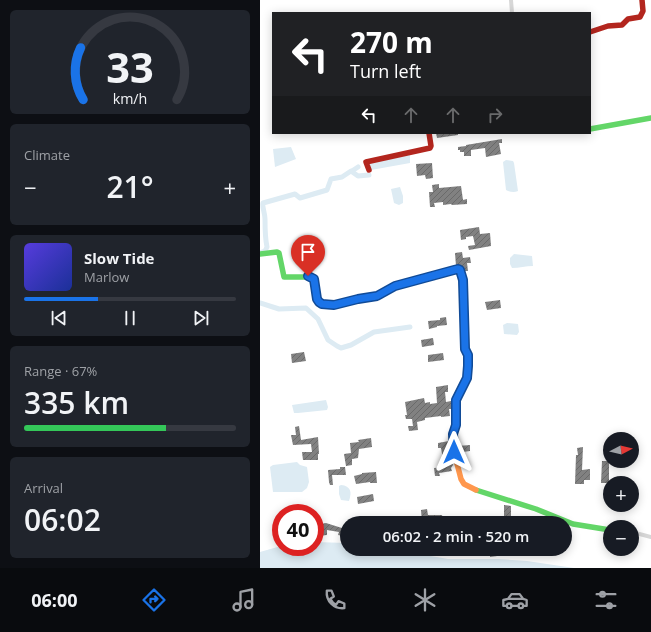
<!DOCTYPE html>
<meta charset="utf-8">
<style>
body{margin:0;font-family:"Open Sans",sans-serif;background:#20242c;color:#f1f3f6;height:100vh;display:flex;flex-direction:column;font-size:15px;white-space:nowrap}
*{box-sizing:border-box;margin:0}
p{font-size:13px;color:#9ea1a6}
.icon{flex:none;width:22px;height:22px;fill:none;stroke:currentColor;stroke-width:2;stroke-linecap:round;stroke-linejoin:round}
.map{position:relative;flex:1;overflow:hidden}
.sheet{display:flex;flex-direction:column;gap:10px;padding:10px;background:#0d0f14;width:260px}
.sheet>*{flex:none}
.top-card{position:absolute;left:12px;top:12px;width:319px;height:122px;border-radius:0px;box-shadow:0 2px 10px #0003;background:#202124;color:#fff;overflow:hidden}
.needle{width:26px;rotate:83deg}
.buttons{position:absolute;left:343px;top:432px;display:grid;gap:8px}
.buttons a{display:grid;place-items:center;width:36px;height:36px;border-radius:50%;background:#171b24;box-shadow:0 2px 10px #0003;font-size:20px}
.speed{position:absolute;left:12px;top:504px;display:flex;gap:8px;font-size:20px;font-weight:700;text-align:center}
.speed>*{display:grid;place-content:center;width:52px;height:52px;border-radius:50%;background:#171b24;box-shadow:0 2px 10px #0003;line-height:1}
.speed .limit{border:6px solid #d22;background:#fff;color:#111}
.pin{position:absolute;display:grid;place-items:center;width:34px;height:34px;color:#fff;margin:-41px -17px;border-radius:50% 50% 50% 0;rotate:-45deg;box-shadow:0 0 4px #0007}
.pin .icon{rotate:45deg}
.me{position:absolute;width:44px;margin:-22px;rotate:0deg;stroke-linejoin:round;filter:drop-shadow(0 0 3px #0008)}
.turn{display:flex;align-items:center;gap:14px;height:84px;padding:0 12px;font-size:18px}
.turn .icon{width:52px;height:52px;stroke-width:2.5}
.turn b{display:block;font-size:28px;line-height:34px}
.lanes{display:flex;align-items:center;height:38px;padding:0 12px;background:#0003;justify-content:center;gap:20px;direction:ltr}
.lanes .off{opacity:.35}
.big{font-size:30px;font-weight:600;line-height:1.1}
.sheet .widget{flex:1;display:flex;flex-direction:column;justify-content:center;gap:6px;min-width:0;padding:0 14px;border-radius:6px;background:#20242c}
.sheet .dial{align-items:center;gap:0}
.dial svg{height:104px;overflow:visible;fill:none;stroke:#363941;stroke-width:7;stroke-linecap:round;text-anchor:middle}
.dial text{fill:#f1f3f6;stroke:none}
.song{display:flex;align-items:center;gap:12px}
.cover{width:48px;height:48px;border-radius:6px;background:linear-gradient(135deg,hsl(250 70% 55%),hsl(230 70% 35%))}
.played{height:4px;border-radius:2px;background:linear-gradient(90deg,#1a73e8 35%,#363941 35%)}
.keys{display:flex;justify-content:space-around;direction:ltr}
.heat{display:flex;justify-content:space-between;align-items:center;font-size:22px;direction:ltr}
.charge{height:6px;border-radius:3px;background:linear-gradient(90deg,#34c759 67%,#363941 0)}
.trip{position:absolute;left:80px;top:516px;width:232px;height:40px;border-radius:20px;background:#171b24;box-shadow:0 2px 10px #0003;font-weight:600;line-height:40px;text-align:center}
.menu{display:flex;height:64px;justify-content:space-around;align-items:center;background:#090b0e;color:#9ea1a6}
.menu .icon{width:28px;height:28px}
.menu .selected{color:#1a73e8}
.menu b{font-size:18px;color:#f1f3f6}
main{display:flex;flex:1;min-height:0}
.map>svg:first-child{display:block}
.water{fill:#ddebf3}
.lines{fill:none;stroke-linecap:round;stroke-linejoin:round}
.canal{stroke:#ddebf3;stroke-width:5}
.building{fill:url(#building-hatch)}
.street{stroke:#d7d7d7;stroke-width:4}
.fast{stroke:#63d668;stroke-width:5.5}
.slow{stroke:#ff974d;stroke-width:5.5}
.jam{stroke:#b3261e;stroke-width:5.5}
.route-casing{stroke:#114b97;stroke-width:10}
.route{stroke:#1a73e8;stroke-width:7}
</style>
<main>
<section class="sheet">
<div class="widget dial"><svg viewBox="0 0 100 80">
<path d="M14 69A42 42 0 1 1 86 69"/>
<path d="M14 69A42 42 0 0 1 12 29" stroke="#1a73e8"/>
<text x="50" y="56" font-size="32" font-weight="700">33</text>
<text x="50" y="72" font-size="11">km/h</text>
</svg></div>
<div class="widget"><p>Climate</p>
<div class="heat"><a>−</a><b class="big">21°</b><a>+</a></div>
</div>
<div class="widget">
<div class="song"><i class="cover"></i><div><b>Slow Tide</b><p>Marlow</p></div></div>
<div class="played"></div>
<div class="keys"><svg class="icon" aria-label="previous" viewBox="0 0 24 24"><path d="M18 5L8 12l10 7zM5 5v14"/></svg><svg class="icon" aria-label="pause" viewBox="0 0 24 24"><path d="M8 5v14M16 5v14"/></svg><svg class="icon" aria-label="next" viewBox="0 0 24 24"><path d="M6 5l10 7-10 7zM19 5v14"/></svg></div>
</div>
<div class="widget"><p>Range · 67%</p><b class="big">335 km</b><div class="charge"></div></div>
<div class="widget"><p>Arrival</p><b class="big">06:02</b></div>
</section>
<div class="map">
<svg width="391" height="568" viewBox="0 0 391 568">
<defs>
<pattern id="building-hatch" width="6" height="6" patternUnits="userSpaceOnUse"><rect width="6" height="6" fill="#818181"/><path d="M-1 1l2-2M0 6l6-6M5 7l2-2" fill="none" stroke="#6a6a6a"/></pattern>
</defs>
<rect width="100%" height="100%" fill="#fff"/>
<g class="water">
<polygon points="31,147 36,159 15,167 13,149"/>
<polygon points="150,155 150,163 111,170 108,165 113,162"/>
<path d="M246,160l7,1 1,2 4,28c-4,2 -8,1 -12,-1l-3,-28z"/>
<polygon points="140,187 143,196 143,203 139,205 134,203 131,189"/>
<path d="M254,254l18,2 1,10c-7,0 -14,2 -21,2l-2,-4v-6z"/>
<polygon points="247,323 258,324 259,332 257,335 244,334 243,325"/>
<polygon points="66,400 68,407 67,410 38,413 34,413 32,405"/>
<polygon points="37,462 40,465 47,467 49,482 47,488 42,492 13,492 10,467 13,465"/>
<path d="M81,485c10,1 11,7 8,16l-8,-1 -2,-6v-8z"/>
<polygon points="55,542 87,543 87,549 130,549 188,559 238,559 267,561 314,568 0,568 0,552 21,546 55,547"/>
</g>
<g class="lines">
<g class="canal">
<polyline points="92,171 98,167"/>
<path d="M0,253l5,-2 2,-4c-2,-9 -2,-19 -2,-28 0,-6 -3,-11 -2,-16l32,-9 5,4 27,-8 4,-11 11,-2 9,-6 7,5 11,-1"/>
<polyline points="0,303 19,309 46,308 58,319 68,340 77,346 81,348 91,345 114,332 150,327"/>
</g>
</g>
<g class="building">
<polygon points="176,133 198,133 198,135 177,138"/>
<polygon points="242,139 242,143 239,143 241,154 226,157 225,148 211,150 211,156 204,156 204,152 200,152 200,150 198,150 198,147 206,146 206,145"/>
<polygon points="172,163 173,178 166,179 165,175 157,176 156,164"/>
<polygon points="179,184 179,188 201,186 203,200 207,199 207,204 192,205 191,204 183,205 183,202 174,203 175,207 170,207 169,192 173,192 172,185"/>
<polygon points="219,227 220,234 230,233 231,246 209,250 208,246 215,245 213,236 206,237 206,239 201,240 200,230"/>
<polygon points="202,252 203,258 210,257 211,263 207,263 208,271 205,271 202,266 196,266 195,253"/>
<polygon points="240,300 241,308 227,310 225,302"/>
<polygon points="186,317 187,325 177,326 177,327 169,329 168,321 180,320 180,318"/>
<polygon points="173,338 174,345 162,347 161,340"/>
<polygon points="44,352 46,361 32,363 31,354"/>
<polygon points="183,353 184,360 168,362 168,355"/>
<polygon points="188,385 188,392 185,392 186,402 191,401 192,409 189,409 190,416 181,417 181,416 165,418 165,420 157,422 158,430 149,431 148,426 153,426 152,419 146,419 145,415 147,415 145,402 164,398 165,403 170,402 170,404 177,403 176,387"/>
<polygon points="39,426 41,440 58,437 59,454 58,454 58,460 43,460 42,452 52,452 51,444 33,445 31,435 36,435 35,427"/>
<polygon points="111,438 112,447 99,449 98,458 92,459 92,465 86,466 84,454 91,453 90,443 99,442 98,440"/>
<polygon points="189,441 190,452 193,465 191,468 192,471 179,473 180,476 175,476 174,468 183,467 183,465 184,465 181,448 178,448 178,443"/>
<polygon points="210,445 210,451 203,452 203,454 199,454 198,446"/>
<polygon points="323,447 322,470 330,469 330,480 324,480 324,484 315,484 316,455 318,455 317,448"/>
<polygon points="342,461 349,461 349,483 341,483"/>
<polygon points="80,467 85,467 86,475 72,475 73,485 70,485 69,482 68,470 80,469"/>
<polygon points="116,472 117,483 110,483 110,482 96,484 94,476 102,474 102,473"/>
<polygon points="113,494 114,501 98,504 97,497"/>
<polygon points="244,505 251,506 251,517 257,517 257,521 251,522 252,523 244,523"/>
<polygon points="167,509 168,515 182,515 183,519 172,520 172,523 162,523 161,510"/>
<polygon points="66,523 85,529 83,536 78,535 79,532 67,530 67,535 57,536 56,525"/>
<polygon points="244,550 252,550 252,554 230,557 230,552"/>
</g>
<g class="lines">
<g class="street">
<polyline points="251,0 252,13"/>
<polyline points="372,532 391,537"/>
</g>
<g class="fast">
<polyline points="330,129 391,118"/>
<polyline points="0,254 17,252 19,253 24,277 51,277 54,279 57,299 62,304 74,305 117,296 135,286 146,283"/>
<polyline points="216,490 276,509 313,524 350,530"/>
</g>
<polyline class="slow" points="206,351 208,355 207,378 196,400 196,425 193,434 194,452 201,479 204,484 216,490"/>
<g class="jam">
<polyline points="330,32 348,26 362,25 368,19 380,17 383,11 382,0"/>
<polyline points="109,170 106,162 170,148 171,146 169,133"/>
<polyline points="146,283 194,270 200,270 203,280 206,351"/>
</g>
</g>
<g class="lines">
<g class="route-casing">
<polyline id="route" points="48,276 54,279 57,299 59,302 62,304 74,305 98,299 117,296 135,286 194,270 198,269 200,270 203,280 205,349 208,355 208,366 207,378 196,400 196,425 193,434 194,452"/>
</g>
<use href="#route" class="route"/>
</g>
</svg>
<div class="buttons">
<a><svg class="needle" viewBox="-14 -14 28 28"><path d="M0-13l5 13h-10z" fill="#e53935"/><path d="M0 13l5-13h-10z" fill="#9ea1a6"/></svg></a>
<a>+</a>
<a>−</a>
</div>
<div class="speed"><div class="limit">40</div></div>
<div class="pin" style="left:48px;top:276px;background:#d93025"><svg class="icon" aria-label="arrive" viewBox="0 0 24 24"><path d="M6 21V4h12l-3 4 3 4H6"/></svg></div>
<svg class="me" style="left:194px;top:452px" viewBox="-20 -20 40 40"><path d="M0-17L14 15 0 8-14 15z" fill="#1a73e8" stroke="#fff" stroke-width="4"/></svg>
<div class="trip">06:02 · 2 min · 520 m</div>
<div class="top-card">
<div class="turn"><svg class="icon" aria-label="left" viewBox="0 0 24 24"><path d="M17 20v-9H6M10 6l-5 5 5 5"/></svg><div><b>270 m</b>Turn left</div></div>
<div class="lanes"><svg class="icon" aria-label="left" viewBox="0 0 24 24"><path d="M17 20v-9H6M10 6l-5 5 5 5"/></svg><svg class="icon off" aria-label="ahead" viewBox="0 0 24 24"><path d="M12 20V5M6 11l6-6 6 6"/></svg><svg class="icon off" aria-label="ahead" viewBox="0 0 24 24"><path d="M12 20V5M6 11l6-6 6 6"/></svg><svg class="icon off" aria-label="right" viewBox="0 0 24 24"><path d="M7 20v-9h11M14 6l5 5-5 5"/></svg></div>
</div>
</div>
</main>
<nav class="menu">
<b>06:00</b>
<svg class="icon selected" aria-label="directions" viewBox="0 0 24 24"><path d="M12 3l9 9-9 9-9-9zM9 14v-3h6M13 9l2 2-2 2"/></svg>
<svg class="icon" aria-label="music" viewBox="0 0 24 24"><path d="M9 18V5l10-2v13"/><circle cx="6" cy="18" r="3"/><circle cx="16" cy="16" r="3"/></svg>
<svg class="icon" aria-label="phone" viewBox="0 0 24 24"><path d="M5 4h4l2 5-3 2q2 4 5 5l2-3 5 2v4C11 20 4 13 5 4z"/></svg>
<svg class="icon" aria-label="climate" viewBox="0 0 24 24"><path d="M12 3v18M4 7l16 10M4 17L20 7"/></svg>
<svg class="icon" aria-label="car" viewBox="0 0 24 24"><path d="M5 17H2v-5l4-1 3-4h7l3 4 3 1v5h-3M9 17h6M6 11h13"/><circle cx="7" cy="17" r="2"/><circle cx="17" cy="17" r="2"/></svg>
<svg class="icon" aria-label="filters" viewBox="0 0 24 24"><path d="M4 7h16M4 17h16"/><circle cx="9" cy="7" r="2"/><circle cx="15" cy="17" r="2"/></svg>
</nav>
